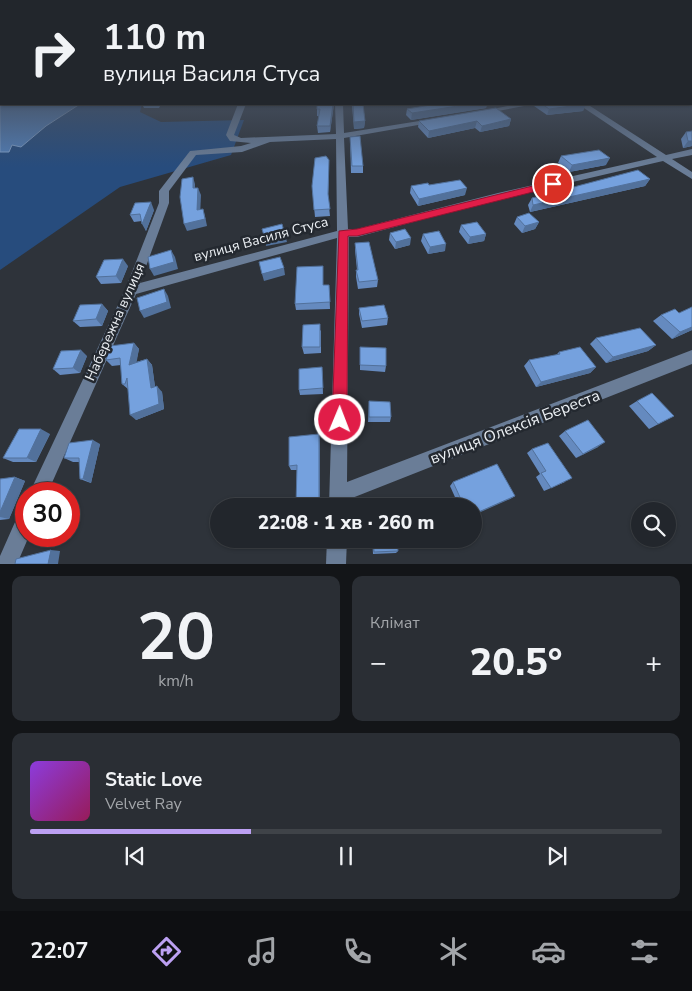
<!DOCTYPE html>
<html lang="uk">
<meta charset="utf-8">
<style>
body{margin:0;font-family:"Nunito Sans",sans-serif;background:#2a2e34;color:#f1f3f6;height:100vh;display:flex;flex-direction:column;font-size:19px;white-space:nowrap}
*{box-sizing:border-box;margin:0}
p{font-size:16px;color:#a2a5a9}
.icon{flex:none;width:28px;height:28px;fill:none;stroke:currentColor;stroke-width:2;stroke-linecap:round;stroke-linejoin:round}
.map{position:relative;height:564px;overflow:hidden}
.details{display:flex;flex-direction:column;gap:12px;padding:12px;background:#131518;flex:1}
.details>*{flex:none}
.guide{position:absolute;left:0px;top:0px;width:692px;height:105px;box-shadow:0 1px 4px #0004,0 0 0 1px #3f4348;background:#22262c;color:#f1f3f6;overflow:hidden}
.fabs{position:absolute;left:631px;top:502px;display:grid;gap:10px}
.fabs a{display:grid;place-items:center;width:45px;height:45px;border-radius:50%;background:#22262c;box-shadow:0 1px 4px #0004,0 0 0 1px #3f4348;font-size:25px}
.speed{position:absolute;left:15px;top:482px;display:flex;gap:10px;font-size:25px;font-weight:700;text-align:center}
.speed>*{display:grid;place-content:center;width:65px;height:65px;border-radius:50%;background:#22262c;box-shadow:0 1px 4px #0004,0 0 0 1px #3f4348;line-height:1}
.speed .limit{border:8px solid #d22;background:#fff;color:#111}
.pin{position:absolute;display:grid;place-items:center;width:42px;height:42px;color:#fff;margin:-21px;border:2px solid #fff;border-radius:50%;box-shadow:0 1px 5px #0007}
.me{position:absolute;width:55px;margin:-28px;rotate:1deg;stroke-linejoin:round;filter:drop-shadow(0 0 4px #0008)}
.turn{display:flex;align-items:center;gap:18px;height:105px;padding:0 20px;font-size:22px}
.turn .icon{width:65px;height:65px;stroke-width:2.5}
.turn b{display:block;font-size:35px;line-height:42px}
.big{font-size:38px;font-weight:800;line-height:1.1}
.details .widget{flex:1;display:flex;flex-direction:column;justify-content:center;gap:8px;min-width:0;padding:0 18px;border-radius:10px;background:#2a2e34}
.details .dial{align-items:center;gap:0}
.dial b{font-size:65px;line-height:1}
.song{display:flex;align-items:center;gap:15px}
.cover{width:60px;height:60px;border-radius:8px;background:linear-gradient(135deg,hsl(270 70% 55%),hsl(330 70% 35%))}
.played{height:5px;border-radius:2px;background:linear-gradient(90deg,#bca0f2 35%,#3f4348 35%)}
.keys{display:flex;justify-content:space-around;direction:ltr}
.heat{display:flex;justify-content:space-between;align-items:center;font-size:28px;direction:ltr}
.details .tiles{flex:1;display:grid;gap:12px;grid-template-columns:1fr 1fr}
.widget:last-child{grid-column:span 2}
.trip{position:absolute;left:210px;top:498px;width:272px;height:50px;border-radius:25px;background:#22262c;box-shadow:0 1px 4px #0004,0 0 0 1px #3f4348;font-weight:800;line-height:50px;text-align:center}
.tab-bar{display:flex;height:80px;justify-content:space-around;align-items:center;background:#0e0f12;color:#a2a5a9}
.tab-bar .icon{width:35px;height:35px}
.tab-bar .active{color:#bca0f2}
.tab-bar b{font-size:22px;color:#f1f3f6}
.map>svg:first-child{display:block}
.green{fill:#274c7d}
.water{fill:#527eb7;stroke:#80a0c9}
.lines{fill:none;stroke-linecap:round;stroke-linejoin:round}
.minor{fill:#6a7d97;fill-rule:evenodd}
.wall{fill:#658abf}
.shaded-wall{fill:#52719b}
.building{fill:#75a1de;stroke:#52719b}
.route{fill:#e11d48;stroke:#92132f}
.labels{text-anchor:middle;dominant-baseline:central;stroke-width:5;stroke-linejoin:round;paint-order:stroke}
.street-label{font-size:14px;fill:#ecf0f4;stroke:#242930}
.near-street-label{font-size:16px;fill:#ecf0f4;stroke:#242930}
</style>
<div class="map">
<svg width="692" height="564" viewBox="0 0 692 564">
<rect width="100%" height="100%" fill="#2e333a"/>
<polygon class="green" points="80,104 142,104 140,112 161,122 244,120 231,155 120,187 0,270 0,152 9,152 12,145 24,144 46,126"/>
<polygon class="water" points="0,94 1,104 80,104 46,126 21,147 12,145 9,152 0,152"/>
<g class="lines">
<g class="minor">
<path d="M238,104h8l-12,31 7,3 95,-4 -1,-30h8l1,29 94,-15 1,2 -4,2 -91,16 4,91h9l141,-36 159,-36 -79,-53h9l79,51 26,-6v6l-20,4 20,13v7l-29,-18 -164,38 -142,38h-8l-2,245 345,-132v14l-345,136v6h-18l8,-268 -201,56 -89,200h-18l96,-204 34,-87v-12l31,-40 51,-5 10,-3 -21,-2 -4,-6zM336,139l1,92 -197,52 29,-80v-12l27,-36 46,-3 28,-10z"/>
<polygon points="518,104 535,104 482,114 478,112"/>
<polygon points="26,510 26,536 29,536 17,564 0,564 0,556 19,513"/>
<polygon points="327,539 347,539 346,564 326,564"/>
</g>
</g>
<g class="wall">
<polygon points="142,104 161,104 159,108 144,108"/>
<polygon points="317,104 334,104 330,132 318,133 317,126 319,116 317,116"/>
<polygon points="347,104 363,104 365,121 364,128 354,129 352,106 347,106"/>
<polygon points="437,104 487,104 486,108 411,120 406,115 407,109"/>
<polygon points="535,104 585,104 583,111 547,115 534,106"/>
<polygon points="590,104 621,104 611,106 594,106"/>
<polygon points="511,119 509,126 480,132 475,128 428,138 418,127 419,121"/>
<polygon points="686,132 692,146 683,148 681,139"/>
<polygon points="350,137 363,166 363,173 351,173"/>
<polygon points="561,156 606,165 569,172 558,163"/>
<polygon points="329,160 328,197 330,216 315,217 312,186"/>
<polygon points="650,179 645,186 530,212 528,205 532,198"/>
<polygon points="429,185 465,195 418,206 410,193 411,186"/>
<polygon points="154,210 146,231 142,221 134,222 130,215"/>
<polygon points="517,217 539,222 535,229 522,233 514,224"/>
<polygon points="461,225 486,234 484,241 468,244 459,232"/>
<polygon points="390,233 410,245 395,249 389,240"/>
<polygon points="423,234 445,251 428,254 421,241"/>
<polygon points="355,243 378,280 377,287 358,289 356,277 356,270 357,270 355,250"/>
<polygon points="128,266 121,283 101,284 96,277"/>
<polygon points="324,285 329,285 330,309 296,310 295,304"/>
<polygon points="102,304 108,311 102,326 80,327 73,321"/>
<polygon points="359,308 388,318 387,325 362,328 359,314"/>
<polygon points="679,313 692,330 672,339 653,321 661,315"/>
<polygon points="321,330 321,353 304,354 302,347"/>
<polygon points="596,338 656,345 648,351 606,363 590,344"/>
<polygon points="134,343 139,349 136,362 147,359 152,365 155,387 162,392 164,409 136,420 128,389 122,384 121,365 112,366 106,360"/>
<polygon points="360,347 386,366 385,372 360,370"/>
<polygon points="559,352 596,367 590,373 536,387 524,366 529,360 556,355"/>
<polygon points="87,356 80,373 60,375 53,369"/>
<polygon points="322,367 323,394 300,395 299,390"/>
<polygon points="369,401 391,417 390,422 368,422"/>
<polygon points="637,401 674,416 649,429 629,406"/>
<polygon points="565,431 598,447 576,458 559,436"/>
<polygon points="50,434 36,462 13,462 3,458"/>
<polygon points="320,439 320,506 296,506 297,470 291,470 289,466"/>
<polygon points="100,444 91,483 88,482 80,479 79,462 73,462 64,458"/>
<polygon points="532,449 565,482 544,491 536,477 540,474 527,453"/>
<polygon points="15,477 25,481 9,519 0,520 0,479"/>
<polygon points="453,482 515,496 510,499 474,506 459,506 450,486"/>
<polygon points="372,539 397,539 398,551 396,553 373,554"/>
</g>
<g class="shaded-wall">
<polygon points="333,104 334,104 330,132 330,126"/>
<polygon points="471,104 487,104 486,108 411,120 412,113"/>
<polygon points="586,104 583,111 547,115 549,109"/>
<polygon points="612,104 621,104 611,106"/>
<polygon points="511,119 509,126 480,132 482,126"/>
<polygon points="365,121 364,128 354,129 354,122"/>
<polygon points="477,121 475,128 428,138 429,131"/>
<polygon points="688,141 692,141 692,146 683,148"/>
<polygon points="610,158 606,165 569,172 572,165"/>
<polygon points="193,177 195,184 195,195 193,188"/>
<polygon points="650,179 645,186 530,212 533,205"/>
<polygon points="198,188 201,195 200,217 197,210"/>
<polygon points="467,188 465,195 418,206 419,199"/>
<polygon points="151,202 154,210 146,231 142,224"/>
<polygon points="203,209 205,216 207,226 187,231 184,224"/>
<polygon points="539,222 535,229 522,233 525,226"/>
<polygon points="486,234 484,241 468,244 470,237"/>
<polygon points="285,235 287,242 266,246 265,239"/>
<polygon points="411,238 410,245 395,249 396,242"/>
<polygon points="446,244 445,251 428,254 430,247"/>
<polygon points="171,250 175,257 178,269 154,276 150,269"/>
<polygon points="123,259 128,266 121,283 116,276"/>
<polygon points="284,268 285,275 264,281 262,274"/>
<polygon points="164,289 168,296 171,308 144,318 140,311"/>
<polygon points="102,304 108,311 102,326 96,319"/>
<polygon points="692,327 692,330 672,339 680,332"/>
<polygon points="134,343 139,349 135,371 129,365"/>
<polygon points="656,345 648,351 606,363 613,357"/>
<polygon points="81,350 87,356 80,373 73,368"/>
<polygon points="147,359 152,365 156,394 151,388"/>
<polygon points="596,367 590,373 536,387 541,382"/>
<polygon points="157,386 162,392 164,409 136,420 130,415"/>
<polygon points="41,429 50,434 36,462 27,458"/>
<polygon points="319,434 320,439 320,506 319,506"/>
<polygon points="93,440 100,444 91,483 83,479"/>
<polygon points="605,442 598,447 576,458 583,454"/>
<polygon points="15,477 25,481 9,519 0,517 0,512"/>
<polygon points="515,496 510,499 474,515 474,514"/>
<polygon points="51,550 60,551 58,564 48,564"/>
</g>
<g class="building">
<polygon points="317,104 333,104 330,126 317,126 320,109 317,109"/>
<polygon points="353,104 363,104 365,121 354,122"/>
<polygon points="437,104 471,104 412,113 407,109"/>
<polygon points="542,104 586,104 549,109"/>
<polygon points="496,108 511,119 482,126 477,121 429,131 419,121"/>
<polygon points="692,131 692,141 688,141 686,132"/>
<polygon points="360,136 363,166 352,166 350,137"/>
<polygon points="599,150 610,158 572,165 561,156"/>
<polygon points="326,156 329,160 328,194 330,209 314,210 312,186 315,158"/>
<polygon points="638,170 650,179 533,205 532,198"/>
<polygon points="193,177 193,188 198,188 197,210 203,209 205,219 184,224 180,197 182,179"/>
<polygon points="460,180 467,188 419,199 411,186 428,183 429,185"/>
<polygon points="151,202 142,224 140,214 130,215 135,203"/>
<polygon points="529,213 539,222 525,226 517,217"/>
<polygon points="477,222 486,234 470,237 461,225"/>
<polygon points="282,224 285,235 265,239 262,229"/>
<polygon points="405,229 411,238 396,242 390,233"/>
<polygon points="439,231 446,244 430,247 423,234"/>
<polygon points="369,242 378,280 359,282 356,270 358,270 355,243"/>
<polygon points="171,250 174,262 150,269 148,257"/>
<polygon points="280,257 284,268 262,274 259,262"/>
<polygon points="123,259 116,276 96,277 104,260"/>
<polygon points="323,266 323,285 329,285 330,302 295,304 297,267"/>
<polygon points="164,289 167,302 140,311 137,298"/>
<polygon points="102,304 96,319 73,321 80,305"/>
<polygon points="384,305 388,318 362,321 359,308"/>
<polygon points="692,307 692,327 680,332 661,315 675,309 679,313"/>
<polygon points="320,324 320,347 302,347 303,325"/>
<polygon points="640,328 656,345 613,357 596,338"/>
<polygon points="134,343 129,365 147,359 151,388 157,386 159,404 130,415 127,378 125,384 122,384 120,358 106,360 110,346"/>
<polygon points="360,347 386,348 386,366 360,365"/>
<polygon points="580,347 596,367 541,382 529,360 560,354 559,352"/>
<polygon points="81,350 73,368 53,369 61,351"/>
<polygon points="322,367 323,388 299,390 299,369"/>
<polygon points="652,393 674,416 658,424 637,401"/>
<polygon points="369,401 390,402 391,417 369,417"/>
<polygon points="588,420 605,442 583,454 565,431"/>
<polygon points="19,429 41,429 27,458 3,458"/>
<polygon points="319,434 319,506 296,506 297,465 289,466 289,437"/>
<polygon points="93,440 83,479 80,479 79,458 64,458 69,443"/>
<polygon points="548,443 572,478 551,488 541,473 546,471 532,449"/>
<polygon points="497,464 515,496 474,514 474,506 464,506 453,482"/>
<polygon points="15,477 0,512 0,479"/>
<polygon points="373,539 397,539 398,551 374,552"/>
<polygon points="51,550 48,564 15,564 16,559"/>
</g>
<linearGradient id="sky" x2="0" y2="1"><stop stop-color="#191c20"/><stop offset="0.53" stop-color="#465060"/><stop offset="1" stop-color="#465060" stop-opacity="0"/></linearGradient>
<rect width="692" height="167" fill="url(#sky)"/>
<polygon class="route" points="553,181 558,184 557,186 357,236 348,236 347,420 345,425 340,427 334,425 332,420 339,231 357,229"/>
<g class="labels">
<g class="street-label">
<text transform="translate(261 239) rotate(-15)">вулиця Василя Стуса</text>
<text transform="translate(115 322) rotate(-66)">Набережна вулиця</text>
</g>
<g class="near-street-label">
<text transform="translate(515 427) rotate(-21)">вулиця Олексія Береста</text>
</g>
</g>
</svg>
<div class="fabs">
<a><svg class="icon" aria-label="search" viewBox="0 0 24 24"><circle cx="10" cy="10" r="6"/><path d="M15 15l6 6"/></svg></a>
</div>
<div class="speed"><div class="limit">30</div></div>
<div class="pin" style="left:553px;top:184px;background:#d93025"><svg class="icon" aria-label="arrive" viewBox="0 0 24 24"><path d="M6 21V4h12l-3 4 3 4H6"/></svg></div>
<svg class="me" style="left:340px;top:420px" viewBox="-20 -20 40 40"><circle r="17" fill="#e11d48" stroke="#fff" stroke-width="3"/><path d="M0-11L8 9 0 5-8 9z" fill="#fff"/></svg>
<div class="trip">22:08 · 1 хв · 260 m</div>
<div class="guide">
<div class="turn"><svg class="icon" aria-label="right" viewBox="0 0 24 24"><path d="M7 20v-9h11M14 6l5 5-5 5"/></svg><div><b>110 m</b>вулиця Василя Стуса</div></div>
</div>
</div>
<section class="details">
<div class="tiles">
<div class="widget dial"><b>20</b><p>km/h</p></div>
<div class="widget"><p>Клімат</p>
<div class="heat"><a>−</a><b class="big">20.5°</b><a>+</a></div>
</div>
<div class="widget">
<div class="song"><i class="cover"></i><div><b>Static Love</b><p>Velvet Ray</p></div></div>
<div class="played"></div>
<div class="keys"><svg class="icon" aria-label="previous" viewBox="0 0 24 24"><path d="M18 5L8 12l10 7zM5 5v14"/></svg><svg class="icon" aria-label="pause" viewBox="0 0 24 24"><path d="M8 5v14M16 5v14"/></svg><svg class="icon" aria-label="next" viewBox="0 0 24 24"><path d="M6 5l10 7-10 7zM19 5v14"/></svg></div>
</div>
</div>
</section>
<nav class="tab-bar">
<b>22:07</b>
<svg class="icon active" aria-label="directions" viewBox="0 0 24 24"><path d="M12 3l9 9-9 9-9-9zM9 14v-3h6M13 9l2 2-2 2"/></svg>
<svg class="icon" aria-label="music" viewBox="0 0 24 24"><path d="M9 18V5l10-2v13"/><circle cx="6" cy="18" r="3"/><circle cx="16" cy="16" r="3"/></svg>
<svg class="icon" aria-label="phone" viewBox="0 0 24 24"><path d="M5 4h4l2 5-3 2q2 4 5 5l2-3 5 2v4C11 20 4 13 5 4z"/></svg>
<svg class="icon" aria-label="climate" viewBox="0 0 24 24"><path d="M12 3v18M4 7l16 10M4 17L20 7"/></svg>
<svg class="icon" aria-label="car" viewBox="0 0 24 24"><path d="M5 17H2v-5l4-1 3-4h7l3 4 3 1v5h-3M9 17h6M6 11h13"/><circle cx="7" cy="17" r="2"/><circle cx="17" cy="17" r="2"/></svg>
<svg class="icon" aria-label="filters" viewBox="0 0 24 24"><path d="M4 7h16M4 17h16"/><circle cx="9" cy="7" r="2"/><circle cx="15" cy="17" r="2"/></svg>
</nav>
